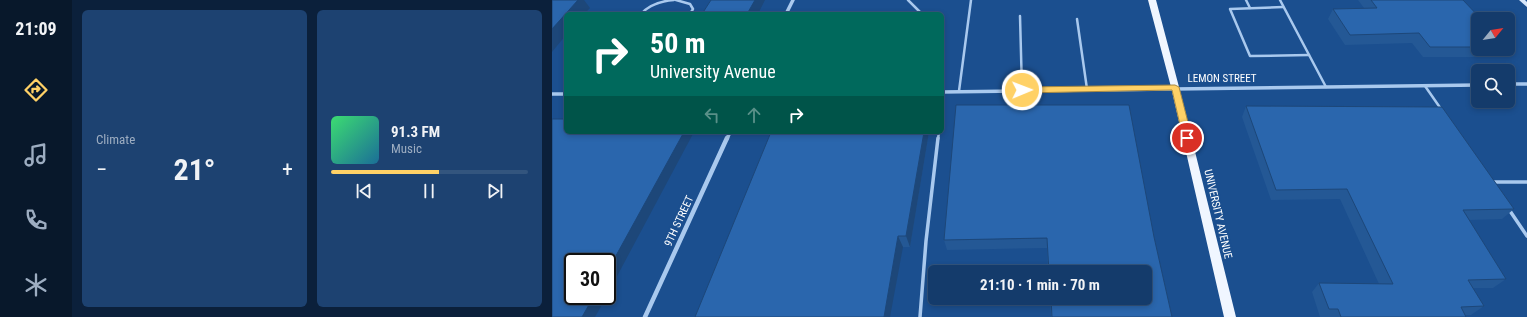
<!DOCTYPE html>
<meta charset="utf-8">
<style>
body{margin:0;font-family:"Roboto Condensed",sans-serif;background:#1d4271;color:#f1f3f6;height:100vh;display:flex;flex-direction:column;font-size:15px;white-space:nowrap}
*{box-sizing:border-box;margin:0}
p{font-size:13px;color:#9dadc1}
.icon{flex:none;width:22px;height:22px;fill:none;stroke:currentColor;stroke-width:2;stroke-linecap:round;stroke-linejoin:round}
.map{position:relative;flex:1;overflow:hidden}
.sheet{display:flex;flex-direction:column;gap:10px;padding:10px;background:#0b203b;width:480px}
.sheet>*{flex:none}
.hud{position:absolute;left:12px;top:12px;width:380px;height:122px;border-radius:6px;box-shadow:0 2px 6px #0003,0 0 0 1px #33557e;background:#00695c;color:#fff;overflow:hidden}
.needle{width:26px;rotate:60deg}
.tools{position:absolute;left:919px;top:12px;display:grid;gap:8px}
.tools a{display:grid;place-items:center;width:44px;height:44px;border-radius:6px;background:#143b6b;box-shadow:0 2px 6px #0003,0 0 0 1px #33557e;font-size:20px}
.speed{position:absolute;left:12px;top:253px;display:flex;gap:8px;font-size:20px;font-weight:700;text-align:center}
.speed>*{display:grid;place-content:center;width:52px;height:52px;border-radius:50%;background:#143b6b;box-shadow:0 2px 6px #0003,0 0 0 1px #33557e;line-height:1}
.speed .limit{border:2px solid #111;border-radius:6px;background:#fff;color:#111}
.pin{position:absolute;display:grid;place-items:center;width:34px;height:34px;color:#fff;margin:-17px;border:2px solid #fff;border-radius:50%;box-shadow:0 1px 4px #0007}
.me{position:absolute;width:44px;margin:-22px;rotate:89deg;stroke-linejoin:round;filter:drop-shadow(0 0 3px #0008)}
.turn{display:flex;align-items:center;gap:14px;height:84px;padding:0 20px;font-size:18px}
.turn .icon{width:52px;height:52px;stroke-width:2.5}
.turn b{display:block;font-size:28px;line-height:34px}
.lanes{display:flex;align-items:center;height:38px;padding:0 20px;background:#0003;justify-content:center;gap:20px;direction:ltr}
.lanes .off{opacity:.35}
.big{font-size:30px;font-weight:700;line-height:1.1}
.sheet .card{flex:1;display:flex;flex-direction:column;justify-content:center;gap:6px;min-width:0;padding:0 14px;border-radius:6px;background:#1d4271}
.song{display:flex;align-items:center;gap:12px}
.cover{width:48px;height:48px;border-radius:6px;background:linear-gradient(135deg,hsl(140 70% 55%),hsl(200 70% 35%))}
.played{height:4px;border-radius:2px;background:linear-gradient(90deg,#ffd166 55%,#33557e 55%)}
.keys{display:flex;justify-content:space-around;direction:ltr}
.heat{display:flex;justify-content:space-between;align-items:center;font-size:22px;direction:ltr}
.sheet .tiles{flex:1;display:grid;gap:10px;grid-template-columns:repeat(2,1fr)}
.trip{position:absolute;left:376px;top:265px;width:224px;height:40px;border-radius:6px;background:#143b6b;box-shadow:0 2px 6px #0003,0 0 0 1px #33557e;font-weight:700;line-height:40px;text-align:center}
main{display:flex;flex:1;min-height:0}
.tabs{display:flex;flex-direction:column;width:72px;justify-content:space-around;align-items:center;background:#08182b;color:#9dadc1}
.tabs .icon{width:28px;height:28px}
.tabs .selected{color:#ffd166}
.tabs b{font-size:18px;color:#f1f3f6}
.map>svg:first-child{display:block}
.lines{fill:none;stroke-linecap:round;stroke-linejoin:round}
.service-far1{stroke:#a9c9ee;stroke-width:2.5}
.service{stroke:#a9c9ee;stroke-width:3.5}
.minor-far1{stroke:#a9c9ee;stroke-width:3.5}
.minor{stroke:#a9c9ee;stroke-width:4.5}
.secondary{fill:#d6e6fa;fill-rule:evenodd}
.primary{fill:#f0f6ff;fill-rule:evenodd}
.wall{fill:#245895}
.shaded-wall{fill:#1d4779}
.building{fill:#2a66ad;stroke:#1d4779}
.route{fill:#ffd166;stroke:#a68842}
.labels{text-anchor:middle;dominant-baseline:central;stroke-width:4;stroke-linejoin:round;paint-order:stroke}
.street-label{font-size:11px;fill:#fff;stroke:#1b4f8f}
</style>
<main>
<nav class="tabs">
<b>21:09</b>
<svg class="icon selected" aria-label="directions" viewBox="0 0 24 24"><path d="M12 3l9 9-9 9-9-9zM9 14v-3h6M13 9l2 2-2 2"/></svg>
<svg class="icon" aria-label="music" viewBox="0 0 24 24"><path d="M9 18V5l10-2v13"/><circle cx="6" cy="18" r="3"/><circle cx="16" cy="16" r="3"/></svg>
<svg class="icon" aria-label="phone" viewBox="0 0 24 24"><path d="M5 4h4l2 5-3 2q2 4 5 5l2-3 5 2v4C11 20 4 13 5 4z"/></svg>
<svg class="icon" aria-label="climate" viewBox="0 0 24 24"><path d="M12 3v18M4 7l16 10M4 17L20 7"/></svg>
</nav>
<section class="sheet">
<div class="tiles">
<div class="card"><p>Climate</p>
<div class="heat"><a>−</a><b class="big">21°</b><a>+</a></div>
</div>
<div class="card">
<div class="song"><i class="cover"></i><div><b>91.3 FM</b><p>Music</p></div></div>
<div class="played"></div>
<div class="keys"><svg class="icon" aria-label="previous" viewBox="0 0 24 24"><path d="M18 5L8 12l10 7zM5 5v14"/></svg><svg class="icon" aria-label="pause" viewBox="0 0 24 24"><path d="M8 5v14M16 5v14"/></svg><svg class="icon" aria-label="next" viewBox="0 0 24 24"><path d="M6 5l10 7-10 7zM19 5v14"/></svg></div>
</div>
</div>
</section>
<div class="map">
<svg width="975" height="317" viewBox="0 0 975 317">
<rect width="100%" height="100%" fill="#1b4f8f"/>
<g class="lines">
<g class="service-far1">
<polyline points="124,0 138,4 141,9 138,14"/>
<polyline points="356,0 370,14"/>
<polyline points="694,0 698,8"/>
<polyline points="728,0 774,87"/>
<polyline points="731,7 678,9 698,56 757,55"/>
<path d="M89,14c9,-10 20,-13 33,-14"/>
<polyline points="468,16 470,90"/>
<polyline points="525,19 535,89"/>
<polyline points="873,86 889,109"/>
<polyline points="407,91 419,0"/>
<polyline points="390,106 392,92"/>
<polyline points="386,139 387,132"/>
</g>
<g class="service">
<polyline points="939,182 975,182"/>
<polyline points="956,208 975,236"/>
<polyline points="368,317 374,241 386,138"/>
</g>
<g class="minor-far1">
<polyline points="234,14 241,0"/>
<polyline points="956,84 975,84"/>
<polyline points="390,92 926,85"/>
<polyline points="0,94 14,94"/>
<polyline points="175,139 178,132"/>
</g>
<polyline class="minor" points="93,317 175,138"/>
<polygon class="secondary" points="967,0 973,0 975,2 975,7"/>
<polygon class="primary" points="596,0 604,0 627,87 684,317 672,317 619,87"/>
</g>
<g class="wall">
<polygon points="806,0 911,0 926,19 926,49 940,49 934,57 871,57 860,43 793,45 776,19 781,9 812,8"/>
<polygon points="694,106 962,209 950,219 917,220 954,279 941,288 921,288 932,306 919,315 913,315 914,317 768,317 760,292 767,283 827,284 788,199 719,200 690,117"/>
<polygon points="219,132 377,132 358,247 351,247"/>
<polygon points="602,237 620,317 499,317 498,298 593,298 593,272 496,272 495,248 395,250 392,240"/>
</g>
<g class="shaded-wall">
<polygon points="26,0 32,0 38,8 32,14 14,14 14,35 0,52 0,29"/>
<polygon points="203,0 213,0 206,14 195,14"/>
<polygon points="132,132 142,132 55,295 55,272"/>
<polygon points="372,132 377,132 358,247 354,236"/>
<polygon points="346,236 351,247 338,317 332,317"/>
<polygon points="42,296 55,296 43,317 30,317"/>
</g>
<g class="building">
<polygon points="0,0 26,0 0,29"/>
<polygon points="159,0 203,0 195,14 150,14"/>
<polygon points="819,0 911,0 929,19 926,19 926,47 878,47 867,33 798,35 781,9 825,8"/>
<polygon points="404,105 577,105 602,237 620,317 500,317 499,298 593,298 593,272 497,272 495,238 392,240"/>
<polygon points="694,106 890,107 962,209 911,210 954,279 916,280 932,306 909,307 914,317 789,317 786,309 777,309 767,283 841,284 795,189 724,190"/>
<polygon points="0,119 14,119 14,132 132,132 55,272 55,262 21,262 21,296 42,296 30,317 0,317"/>
<polygon points="219,132 372,132 354,236 346,236 332,317 143,317"/>
</g>
<polygon class="route" points="623,85 627,87 640,138 635,141 631,138 620,90 470,93 466,90 470,87"/>
<g class="labels">
<g class="street-label">
<text x="670" y="78">LEMON STREET</text>
<text transform="translate(666 214) rotate(77)">UNIVERSITY AVENUE</text>
<text transform="translate(127 221) rotate(-65)">9TH STREET</text>
</g>
</g>
</svg>
<div class="tools">
<a><svg class="needle" viewBox="-14 -14 28 28"><path d="M0-13l5 13h-10z" fill="#e53935"/><path d="M0 13l5-13h-10z" fill="#9dadc1"/></svg></a>
<a><svg class="icon" aria-label="search" viewBox="0 0 24 24"><circle cx="10" cy="10" r="6"/><path d="M15 15l6 6"/></svg></a>
</div>
<div class="speed"><div class="limit">30</div></div>
<div class="pin" style="left:635px;top:138px;background:#d93025"><svg class="icon" aria-label="arrive" viewBox="0 0 24 24"><path d="M6 21V4h12l-3 4 3 4H6"/></svg></div>
<svg class="me" style="left:470px;top:90px" viewBox="-20 -20 40 40"><circle r="17" fill="#ffd166" stroke="#fff" stroke-width="3"/><path d="M0-11L8 9 0 5-8 9z" fill="#fff"/></svg>
<div class="trip">21:10 · 1 min · 70 m</div>
<div class="hud">
<div class="turn"><svg class="icon" aria-label="right" viewBox="0 0 24 24"><path d="M7 20v-9h11M14 6l5 5-5 5"/></svg><div><b>50 m</b>University Avenue</div></div>
<div class="lanes"><svg class="icon off" aria-label="left" viewBox="0 0 24 24"><path d="M17 20v-9H6M10 6l-5 5 5 5"/></svg><svg class="icon off" aria-label="ahead" viewBox="0 0 24 24"><path d="M12 20V5M6 11l6-6 6 6"/></svg><svg class="icon" aria-label="right" viewBox="0 0 24 24"><path d="M7 20v-9h11M14 6l5 5-5 5"/></svg></div>
</div>
</div>
</main>
